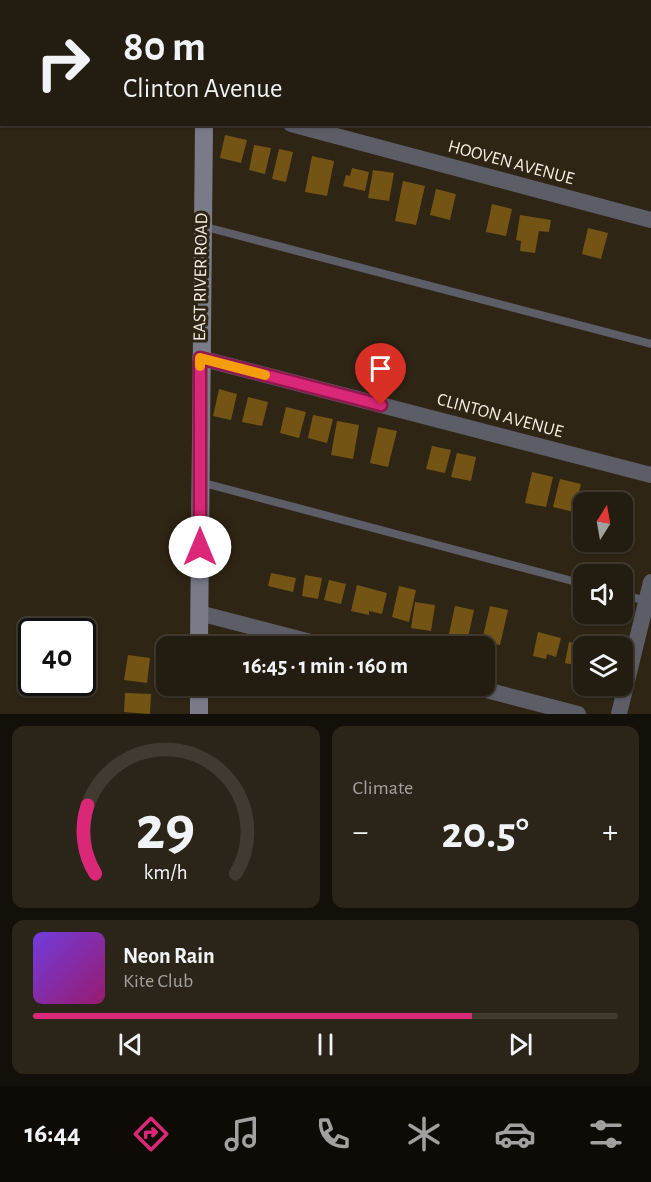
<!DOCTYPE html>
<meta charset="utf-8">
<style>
body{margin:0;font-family:"Alegreya Sans",sans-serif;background:#2b2519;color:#f1f3f6;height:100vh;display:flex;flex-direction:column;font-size:22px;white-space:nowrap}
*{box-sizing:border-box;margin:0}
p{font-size:20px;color:#a3a19f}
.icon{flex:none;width:33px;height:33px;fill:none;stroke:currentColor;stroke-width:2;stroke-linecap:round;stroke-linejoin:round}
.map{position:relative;height:714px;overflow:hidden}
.details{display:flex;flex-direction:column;gap:12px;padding:12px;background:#130f09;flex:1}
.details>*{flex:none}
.banner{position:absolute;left:0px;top:0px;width:651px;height:126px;box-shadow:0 2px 4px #0004,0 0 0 2px #403a30;background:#231c10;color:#f1f3f6;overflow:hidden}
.needle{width:39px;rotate:11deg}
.fabs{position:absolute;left:573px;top:492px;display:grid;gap:12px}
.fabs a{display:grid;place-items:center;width:60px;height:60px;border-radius:12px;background:#231c10;box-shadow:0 2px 4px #0004,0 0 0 2px #403a30;font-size:30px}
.speed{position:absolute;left:18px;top:618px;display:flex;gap:12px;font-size:30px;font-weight:700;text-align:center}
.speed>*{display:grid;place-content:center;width:78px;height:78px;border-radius:50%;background:#231c10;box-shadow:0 2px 4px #0004,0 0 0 2px #403a30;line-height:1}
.speed .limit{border:3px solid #111;border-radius:9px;background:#fff;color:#111}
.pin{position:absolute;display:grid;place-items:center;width:51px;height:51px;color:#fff;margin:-62px -26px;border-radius:50% 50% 50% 0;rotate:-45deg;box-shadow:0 0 6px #0007}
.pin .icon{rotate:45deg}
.me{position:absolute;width:66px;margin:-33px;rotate:0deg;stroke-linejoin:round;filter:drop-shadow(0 0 4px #0008)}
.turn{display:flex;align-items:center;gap:21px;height:126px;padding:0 24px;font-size:27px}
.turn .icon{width:78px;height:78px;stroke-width:2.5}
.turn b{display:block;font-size:42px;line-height:51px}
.big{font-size:45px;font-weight:700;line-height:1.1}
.details .widget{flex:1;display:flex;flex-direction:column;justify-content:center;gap:9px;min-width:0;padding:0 21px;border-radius:12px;background:#2b2519}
.details .dial{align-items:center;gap:0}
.dial svg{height:156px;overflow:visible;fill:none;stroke:#403a30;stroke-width:7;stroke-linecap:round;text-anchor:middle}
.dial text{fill:#f1f3f6;stroke:none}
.song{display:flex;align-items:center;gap:18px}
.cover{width:72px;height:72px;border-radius:9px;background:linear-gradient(135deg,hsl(260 70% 55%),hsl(320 70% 35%))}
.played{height:6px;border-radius:3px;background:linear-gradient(90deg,#db2777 75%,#403a30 75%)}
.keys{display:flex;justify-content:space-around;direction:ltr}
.heat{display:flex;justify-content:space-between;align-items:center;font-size:33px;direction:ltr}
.details .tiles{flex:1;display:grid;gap:12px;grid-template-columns:1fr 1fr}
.widget:last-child{grid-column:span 2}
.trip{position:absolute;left:156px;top:636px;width:339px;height:60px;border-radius:12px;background:#231c10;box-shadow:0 2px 4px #0004,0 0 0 2px #403a30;font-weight:700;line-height:60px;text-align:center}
.menu{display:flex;height:96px;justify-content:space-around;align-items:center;background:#0e0b06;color:#a3a19f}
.menu .icon{width:42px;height:42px}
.menu .selected{color:#db2777}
.menu b{font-size:27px;color:#f1f3f6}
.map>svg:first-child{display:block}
.building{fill:#745414}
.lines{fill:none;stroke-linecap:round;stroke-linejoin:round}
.lane{stroke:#5c5d66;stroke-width:8}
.street{stroke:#5c5d66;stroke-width:16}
.secondary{stroke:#7a7b89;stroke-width:18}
.route-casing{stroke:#8e194d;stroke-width:15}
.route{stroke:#db2777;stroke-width:10}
.slow{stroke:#f59e0b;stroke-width:10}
.labels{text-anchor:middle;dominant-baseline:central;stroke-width:6;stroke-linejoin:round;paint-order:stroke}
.street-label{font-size:18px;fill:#f4eee4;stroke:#2f2515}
</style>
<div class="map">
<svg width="651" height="714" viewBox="0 0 651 714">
<rect width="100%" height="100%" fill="#2f2515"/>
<g class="building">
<polygon points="225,135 247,140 241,163 220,158"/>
<polygon points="254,145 271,148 265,174 249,170"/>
<polygon points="279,149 293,152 286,182 272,179"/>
<polygon points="312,156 334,161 327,196 305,192"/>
<polygon points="352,168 369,172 365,191 343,186 346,175 350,176"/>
<polygon points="373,170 394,173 389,201 368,198"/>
<polygon points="403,181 425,186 416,225 395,221"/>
<polygon points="436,189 456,194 450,220 430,215"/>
<polygon points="492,204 512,209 506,236 486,232"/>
<polygon points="520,215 551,220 549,232 539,231 535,253 520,251 521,241 516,240"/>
<polygon points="588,228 608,233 601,259 582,254"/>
<polygon points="219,389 237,394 231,420 213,416"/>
<polygon points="248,397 268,402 262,426 242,422"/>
<polygon points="286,407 306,412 299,438 280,433"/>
<polygon points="313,415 333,419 327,443 308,438"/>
<polygon points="337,421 359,425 353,459 331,455"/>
<polygon points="378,427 397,431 388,467 370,463"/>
<polygon points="432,446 451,450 445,473 426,469"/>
<polygon points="457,453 476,457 471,481 451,477"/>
<polygon points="532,472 553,477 546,507 525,503"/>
<polygon points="560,479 581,484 574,512 553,507"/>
<polygon points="271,573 296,578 293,592 268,586"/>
<polygon points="305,575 322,578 318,599 302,596"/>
<polygon points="329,580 346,584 341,604 324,600"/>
<polygon points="357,585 387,593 382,614 369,611 369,615 351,611"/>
<polygon points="399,586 416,590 409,622 392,617"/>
<polygon points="415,602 435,605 431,631 411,628"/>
<polygon points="455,606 474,610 467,642 448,638"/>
<polygon points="490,606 508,610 500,645 482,641"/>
<polygon points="538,632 561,638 556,657 547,654 546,659 533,656"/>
<polygon points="569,642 584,645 584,667 565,663"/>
<polygon points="128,655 150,658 147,683 124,680"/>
<polygon points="125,693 151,694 150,714 124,712"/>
</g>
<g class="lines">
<g class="lane">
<polyline points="336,0 343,2"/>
<polyline points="650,64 651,65"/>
<polyline points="202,226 651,344"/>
<polyline points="200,482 584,584"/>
<polyline points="622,595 648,601"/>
</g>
<g class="street">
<polyline points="291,124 651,220"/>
<polyline points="200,358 651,475"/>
<polyline points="199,613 326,646"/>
<polyline points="471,686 578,714"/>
<polyline points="619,714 651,582"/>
</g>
<g class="secondary">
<polyline points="206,2 206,0"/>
<polyline points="199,646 204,124"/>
<polyline points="199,714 199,686"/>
</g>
</g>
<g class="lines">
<g class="route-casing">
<polyline id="route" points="200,547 200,358 381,405"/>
</g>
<use href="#route" class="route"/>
<polyline class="slow" points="200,366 200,358 265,375"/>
</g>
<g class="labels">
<g class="street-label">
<text transform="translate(511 163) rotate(15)">HOOVEN AVENUE</text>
<text transform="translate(201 277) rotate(-89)">EAST RIVER ROAD</text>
<text transform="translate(500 416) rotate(15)">CLINTON AVENUE</text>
</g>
</g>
</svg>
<div class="fabs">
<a><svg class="needle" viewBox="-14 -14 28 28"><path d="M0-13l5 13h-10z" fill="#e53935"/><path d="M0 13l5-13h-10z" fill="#a3a19f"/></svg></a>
<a><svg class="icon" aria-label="sound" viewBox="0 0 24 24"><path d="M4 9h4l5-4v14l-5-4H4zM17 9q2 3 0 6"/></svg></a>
<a><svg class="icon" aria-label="layers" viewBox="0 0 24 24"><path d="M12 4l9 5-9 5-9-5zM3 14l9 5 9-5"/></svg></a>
</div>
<div class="speed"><div class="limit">40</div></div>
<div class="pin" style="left:381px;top:405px;background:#d93025"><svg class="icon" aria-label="arrive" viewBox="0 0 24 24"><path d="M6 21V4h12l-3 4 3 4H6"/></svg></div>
<svg class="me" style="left:200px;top:547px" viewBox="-20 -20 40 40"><circle r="19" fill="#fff"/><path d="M0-13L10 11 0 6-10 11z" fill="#db2777"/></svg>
<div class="trip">16:45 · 1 min · 160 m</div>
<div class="banner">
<div class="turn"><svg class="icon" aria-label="right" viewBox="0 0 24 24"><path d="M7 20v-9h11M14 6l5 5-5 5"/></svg><div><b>80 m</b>Clinton Avenue</div></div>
</div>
</div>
<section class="details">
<div class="tiles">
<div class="widget dial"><svg viewBox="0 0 100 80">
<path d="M14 69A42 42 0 1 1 86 69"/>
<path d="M14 69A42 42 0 0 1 10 34" stroke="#db2777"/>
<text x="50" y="56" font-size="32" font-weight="700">29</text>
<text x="50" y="72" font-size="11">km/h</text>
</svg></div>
<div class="widget"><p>Climate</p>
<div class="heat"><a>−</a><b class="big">20.5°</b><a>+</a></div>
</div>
<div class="widget">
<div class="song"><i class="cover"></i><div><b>Neon Rain</b><p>Kite Club</p></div></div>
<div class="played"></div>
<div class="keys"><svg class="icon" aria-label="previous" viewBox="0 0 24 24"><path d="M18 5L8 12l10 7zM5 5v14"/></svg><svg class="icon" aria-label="pause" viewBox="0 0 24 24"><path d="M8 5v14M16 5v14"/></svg><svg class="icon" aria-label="next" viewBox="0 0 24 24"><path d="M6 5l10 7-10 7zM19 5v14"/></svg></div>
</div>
</div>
</section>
<nav class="menu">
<b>16:44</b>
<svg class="icon selected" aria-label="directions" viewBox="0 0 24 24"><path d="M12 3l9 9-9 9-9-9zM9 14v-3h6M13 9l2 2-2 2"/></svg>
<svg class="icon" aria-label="music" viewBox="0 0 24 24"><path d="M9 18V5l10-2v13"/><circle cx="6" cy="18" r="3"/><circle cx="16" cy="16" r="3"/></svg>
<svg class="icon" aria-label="phone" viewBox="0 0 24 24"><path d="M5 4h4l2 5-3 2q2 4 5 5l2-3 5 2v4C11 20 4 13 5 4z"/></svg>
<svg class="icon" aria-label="climate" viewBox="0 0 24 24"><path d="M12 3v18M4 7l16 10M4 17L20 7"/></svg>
<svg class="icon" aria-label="car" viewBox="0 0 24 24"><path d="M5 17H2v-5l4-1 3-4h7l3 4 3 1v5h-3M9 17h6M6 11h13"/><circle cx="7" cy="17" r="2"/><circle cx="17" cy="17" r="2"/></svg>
<svg class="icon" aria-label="filters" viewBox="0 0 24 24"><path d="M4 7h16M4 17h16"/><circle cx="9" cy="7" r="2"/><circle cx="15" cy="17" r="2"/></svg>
</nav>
